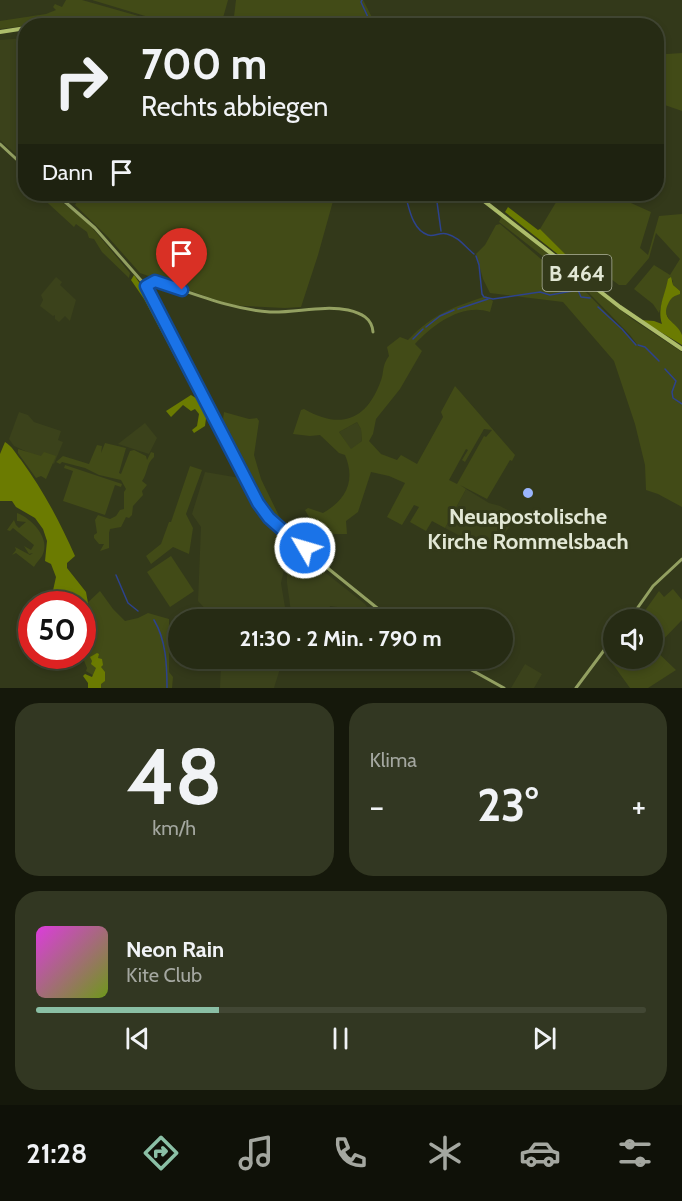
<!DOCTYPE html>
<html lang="de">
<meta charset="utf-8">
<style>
body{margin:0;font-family:Cabin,sans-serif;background:#323722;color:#f1f3f6;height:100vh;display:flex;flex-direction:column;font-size:22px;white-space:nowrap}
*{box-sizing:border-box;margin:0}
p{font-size:20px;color:#a4a7a0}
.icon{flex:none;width:33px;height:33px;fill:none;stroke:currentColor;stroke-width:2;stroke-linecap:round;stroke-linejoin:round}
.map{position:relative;height:688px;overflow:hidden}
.details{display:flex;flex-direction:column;gap:15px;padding:15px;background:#15180b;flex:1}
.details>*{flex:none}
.top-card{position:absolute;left:18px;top:18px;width:646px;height:183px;border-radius:24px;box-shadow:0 3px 9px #0003,0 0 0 2px #424734;background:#262b14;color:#f1f3f6;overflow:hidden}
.buttons{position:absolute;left:603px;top:609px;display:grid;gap:12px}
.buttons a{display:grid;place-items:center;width:60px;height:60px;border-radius:50%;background:#262b14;box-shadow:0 3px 9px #0003,0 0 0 2px #424734;font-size:30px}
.speed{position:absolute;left:18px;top:591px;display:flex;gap:12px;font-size:30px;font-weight:700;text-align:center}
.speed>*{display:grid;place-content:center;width:78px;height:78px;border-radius:50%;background:#262b14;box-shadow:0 3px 9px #0003,0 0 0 2px #424734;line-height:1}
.speed .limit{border:9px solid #d22;background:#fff;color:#111}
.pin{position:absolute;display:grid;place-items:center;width:51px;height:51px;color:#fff;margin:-62px -26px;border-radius:50% 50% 50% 0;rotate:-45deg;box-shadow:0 0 6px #0007}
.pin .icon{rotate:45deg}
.me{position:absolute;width:66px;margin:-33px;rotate:308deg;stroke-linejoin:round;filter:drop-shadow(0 0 4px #0008)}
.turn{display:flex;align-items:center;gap:21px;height:126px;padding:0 24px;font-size:27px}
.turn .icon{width:78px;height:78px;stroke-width:2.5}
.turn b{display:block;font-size:42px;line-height:51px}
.then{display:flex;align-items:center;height:57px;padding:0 24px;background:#0003;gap:12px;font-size:22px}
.big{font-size:45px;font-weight:700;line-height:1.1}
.details .card{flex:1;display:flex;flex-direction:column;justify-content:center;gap:9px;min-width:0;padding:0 21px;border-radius:24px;background:#323722}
.details .dial{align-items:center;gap:0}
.dial b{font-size:78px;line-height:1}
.song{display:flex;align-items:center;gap:18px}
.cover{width:72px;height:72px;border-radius:9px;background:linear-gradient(135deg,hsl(300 70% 55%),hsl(80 70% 35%))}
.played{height:6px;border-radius:3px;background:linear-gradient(90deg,#8abfa5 30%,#424734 30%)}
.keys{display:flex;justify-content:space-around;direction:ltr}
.heat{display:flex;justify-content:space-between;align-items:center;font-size:33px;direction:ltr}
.details .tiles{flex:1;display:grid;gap:15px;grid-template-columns:1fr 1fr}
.card:last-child{grid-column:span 2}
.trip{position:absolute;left:168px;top:609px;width:345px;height:60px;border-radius:30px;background:#262b14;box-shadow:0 3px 9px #0003,0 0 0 2px #424734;font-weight:700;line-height:60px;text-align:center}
.menu{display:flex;height:96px;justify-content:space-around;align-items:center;background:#0f1108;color:#a4a7a0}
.menu .icon{width:42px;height:42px}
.menu .selected{color:#8abfa5}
.menu b{font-size:27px;color:#f1f3f6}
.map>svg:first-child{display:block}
.built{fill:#3b421b}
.green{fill:#424b17;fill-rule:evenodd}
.forest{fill:#6b7b01}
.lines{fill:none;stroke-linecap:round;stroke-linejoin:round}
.stream{stroke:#2d438e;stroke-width:1.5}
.secondary{stroke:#93a061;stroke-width:3}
.primary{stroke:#adbd6b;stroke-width:4}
.route-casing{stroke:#114b97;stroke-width:15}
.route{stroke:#1a73e8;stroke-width:10}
.poi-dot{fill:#9ab5fd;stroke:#33391a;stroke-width:2}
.labels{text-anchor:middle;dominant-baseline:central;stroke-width:6;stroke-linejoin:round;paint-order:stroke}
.shield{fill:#33391a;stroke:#aeb39d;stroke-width:1.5}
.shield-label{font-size:21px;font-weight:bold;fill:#e2e7d5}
.poi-label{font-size:22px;font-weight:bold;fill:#e2e7d5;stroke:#33391a}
</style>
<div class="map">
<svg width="682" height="688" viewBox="0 0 682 688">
<rect width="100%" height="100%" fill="#33391a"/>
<g class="built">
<polygon points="25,38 25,162 0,140 0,40"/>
<polygon points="56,277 62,282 60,285 76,300 70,321 65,316 59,322 55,319 55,315 53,316 40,306 43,300 41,295"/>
<polygon points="19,412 28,415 34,422 61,431 58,440 63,442 54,464 14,446 9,439"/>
<polygon points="357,422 361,429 362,441 351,450 339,432"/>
<polygon points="145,423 157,438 149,454 118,444"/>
<polygon points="205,472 240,478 256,508 291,545 293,548 285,565 281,583 287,619 200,619 209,613 198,601 201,527 192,514"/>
<polygon points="466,489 489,503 500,506 517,515 500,541 487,550 445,528"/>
<polygon points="303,555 365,604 367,607 366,611 330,606 328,619 292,619 287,583 287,574 296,557"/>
<polygon points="208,659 208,658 283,659 274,688 220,688 221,665 206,664"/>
<polygon points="525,664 542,674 534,688 511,688"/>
</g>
<g class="green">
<polygon points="66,0 82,0 170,25 47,23 0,29 0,21 46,14 56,10 53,7 55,4 62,7"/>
<polygon points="92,0 228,0 221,25 175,25"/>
<polygon points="236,0 363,0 376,25 233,25"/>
<polygon points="657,52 667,54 682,53 682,111 659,103 657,108"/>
<polygon points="38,194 52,194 89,224 130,273 129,278 102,252 94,239 89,238 87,232 76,224 74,227"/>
<polygon points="82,194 335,194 318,255 301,307 285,308 224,305 219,301 140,273 108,237 75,205"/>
<path d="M561,194h50l40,18 -11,36 8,7 11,-39 23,-2v122c-12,-19 -29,-25 -2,-45l-7,-6v-5l-6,6 -8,27 -6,-9 -19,-15 20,-24 16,10 10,-16 -24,-26 -7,25 -23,27h-7l-8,-6 -10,12 -31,-27 1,-3 -31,-32z"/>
<polygon points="502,216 632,319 682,352 682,507 658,494 646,490 645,465 635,424 614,361 563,302 490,293 483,279 476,254 485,245 496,225 500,224 548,265 587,293 639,347 630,335 586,290 499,222"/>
<path d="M486,296l7,5 -3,11c-28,-9 -56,12 -75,32l7,7 -22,38 -24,30 -3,15 -4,7 12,13 16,6 4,-5 16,9 26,-47 -2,-5 14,-26 60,69 -3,6 -2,-1 -23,39 -27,-14 6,4 -21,39 -13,-7 -6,10 -16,-9 9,-15 -5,-2 -12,20 -15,-8 18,-34 -16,-7 -18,-4 -13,40 -12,9 1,13h-13l-22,-5 -2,-10 -5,-9 3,-2 15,5c23,-13 33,-32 22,-58l-6,-2 -19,-18 -10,1 -17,-2 8,-24 3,-1c35,20 61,13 76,-26 5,-11 1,-16 9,-27l-2,-9 13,-10 8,3c26,-27 44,-32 78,-44zM357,422l4,7 1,12 -11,8 -12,-17zM484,429l8,1 -6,7 -2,-1 -27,48 -8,-4 17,-31 2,1 -6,10 3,2z"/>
<polygon points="224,412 249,419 257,418 259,421 254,455 261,479 279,516 296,536 297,543 263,511 226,442 229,440 226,434 228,432 222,426"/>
<path d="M105,443l21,5 -7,25 2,1 9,-23 4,-1 12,6 1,4 4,-8 3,1v4c-8,7 -6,16 -12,24l5,4 -5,6 1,4 -10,11 -1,9 -3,3 -3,-1 -5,10 -11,2 -1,4v15l-9,3 4,-7h-5l-5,-6v-3l3,-2 -2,-13 3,-5 12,4 6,-3 4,-6 4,-1v-17l2,-3 -5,-9 -22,-5 -14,-7 -23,-6 -2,2 -4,-2 7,-6 26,8 8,-19 5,1 -1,7z"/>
<polygon points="18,449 41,456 44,452 56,456 46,479 41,476 36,478 18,453"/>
<polygon points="65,465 122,484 121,487 115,485 105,515 63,501 73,471 64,468"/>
<polygon points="190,466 202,470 186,514 193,528 189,554 173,547 151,564 146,556 161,544 169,522 171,522"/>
<path d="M17,513c14,5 35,26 25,43 -2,3 -6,7 -8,11l-18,-14 -4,2 4,-5 -1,-3 15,8 3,-2 -4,1 -5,-8 7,4 3,-5 -21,-17 -3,3 -3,-1 7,-10 2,5 3,3 7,-6 -9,-1z"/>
<polygon points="171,556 194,591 170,607 147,572"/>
<polygon points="673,589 682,600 682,620 654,649 676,670 648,688 630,688 612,663 616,659 652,658 652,620 639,619 659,591 664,597"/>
<polygon points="100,591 113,609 125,621 138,618 148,613 169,619 169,672 173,677 172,688 99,688 99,679 86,671 87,668 83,658 82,630 87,635 94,626 90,617 83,619 83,607"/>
</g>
<g class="forest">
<polygon points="508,207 538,230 540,229 572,261 570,264 505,212"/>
<polygon points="134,275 147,294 196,391 193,392 144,299 131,280"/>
<path d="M671,277l2,8 7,6v3c-6,2 -8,3 -11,8 -10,18 8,19 13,33 0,2 0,8 0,10l-41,-25 13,1 8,3c-5,-17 3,-28 6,-45z"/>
<polygon points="191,395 199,400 207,411 205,426 194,433 192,430 197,426 199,414 195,409 191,411 183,405 171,417 166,411"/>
<path d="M5,442c7,4 11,12 16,18 22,30 39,62 54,96l-8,7v5l19,24 2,11 -5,4 -1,-3h-32l6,-27 -5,-13 -6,-3 2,-20 -4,-12 -8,-11 -19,-11 -4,-6h-12v-47z"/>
<polygon points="97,653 99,654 98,658 102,659 103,665 101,667 105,672 105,681 101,684 101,688 88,688 88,683 83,676 85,674 92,677 96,668 91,664 92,661 90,657"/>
</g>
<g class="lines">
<g class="stream">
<polyline points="362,0 361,2 372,26"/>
<path d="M405,194c4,13 7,36 23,41 6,2 12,-3 19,-1 12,3 18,13 27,20"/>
<polyline points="439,197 437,202 441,231"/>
<polyline points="476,256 479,265 482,294 484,297 493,299 540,292 550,295 578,290 581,297 590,298"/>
<polyline points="598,307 622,329 636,345"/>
<polyline points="458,309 488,299"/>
<polyline points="426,327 440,316 454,310"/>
<polyline points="413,339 423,329"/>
<polyline points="638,345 645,347 659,361"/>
<polyline points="665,369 676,381 672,392 673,398 682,404"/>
<polyline points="116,575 128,603 138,611"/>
<path d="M154,620c12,20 13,45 13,68"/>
</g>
<g class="secondary">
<polyline points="0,144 26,168"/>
<polyline points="56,194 95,228 146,286 258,503 269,518 297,543"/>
<path d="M144,283l11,-2c38,12 74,28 115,31 25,1 53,-7 78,-2 13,3 24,8 25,22"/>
<polyline points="297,543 298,550 304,549 392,620"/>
<polyline points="297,543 304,543 304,549"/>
<polyline points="629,620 653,586 682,559"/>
<polyline points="450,658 504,688"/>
<polyline points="576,688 614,637"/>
</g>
<g class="primary">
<polyline points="45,26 78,26"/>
<polyline points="0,32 26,28"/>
<polyline points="475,194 620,307 682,349"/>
</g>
</g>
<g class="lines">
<g class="route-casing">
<polyline id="route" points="182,290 155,281 146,286 258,503 269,518 294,540 297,543 304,543 305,548"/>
</g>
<use href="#route" class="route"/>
</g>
<circle class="poi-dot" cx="528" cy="493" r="6"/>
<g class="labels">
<rect class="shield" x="542.5" y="255" width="69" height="36" rx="4.5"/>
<g class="shield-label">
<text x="577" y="273">B 464</text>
</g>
<g class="poi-label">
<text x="528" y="516">Neuapostolische<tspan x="528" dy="25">Kirche Rommelsbach</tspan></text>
</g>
</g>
</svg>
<div class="buttons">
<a><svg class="icon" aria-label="sound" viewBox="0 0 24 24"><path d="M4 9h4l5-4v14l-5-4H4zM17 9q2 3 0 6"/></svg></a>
</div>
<div class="speed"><div class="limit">50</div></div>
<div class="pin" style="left:182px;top:290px;background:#d93025"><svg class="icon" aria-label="arrive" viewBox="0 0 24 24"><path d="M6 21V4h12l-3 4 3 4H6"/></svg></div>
<svg class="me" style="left:305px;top:548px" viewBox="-20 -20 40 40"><circle r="17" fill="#1a73e8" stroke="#fff" stroke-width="3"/><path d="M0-11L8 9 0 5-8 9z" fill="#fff"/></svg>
<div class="trip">21:30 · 2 Min. · 790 m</div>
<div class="top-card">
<div class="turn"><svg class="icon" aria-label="right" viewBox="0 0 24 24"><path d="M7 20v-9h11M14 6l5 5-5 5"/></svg><div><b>700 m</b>Rechts abbiegen</div></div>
<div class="then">Dann<svg class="icon" aria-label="arrive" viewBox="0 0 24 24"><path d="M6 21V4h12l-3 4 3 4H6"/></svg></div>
</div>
</div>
<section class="details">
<div class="tiles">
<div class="card dial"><b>48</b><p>km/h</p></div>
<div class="card"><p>Klima</p>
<div class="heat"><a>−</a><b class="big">23°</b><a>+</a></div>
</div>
<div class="card">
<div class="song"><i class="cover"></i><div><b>Neon Rain</b><p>Kite Club</p></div></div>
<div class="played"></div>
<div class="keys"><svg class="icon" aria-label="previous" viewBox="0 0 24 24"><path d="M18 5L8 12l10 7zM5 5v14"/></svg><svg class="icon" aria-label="pause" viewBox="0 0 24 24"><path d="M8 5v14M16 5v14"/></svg><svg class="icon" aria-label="next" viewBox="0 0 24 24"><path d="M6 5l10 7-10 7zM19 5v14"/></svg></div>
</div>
</div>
</section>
<nav class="menu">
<b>21:28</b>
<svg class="icon selected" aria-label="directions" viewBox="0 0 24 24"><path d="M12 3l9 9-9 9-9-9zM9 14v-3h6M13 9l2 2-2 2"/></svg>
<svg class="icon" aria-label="music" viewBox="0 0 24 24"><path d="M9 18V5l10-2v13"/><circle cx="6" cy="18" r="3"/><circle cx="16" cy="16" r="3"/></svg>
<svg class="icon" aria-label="phone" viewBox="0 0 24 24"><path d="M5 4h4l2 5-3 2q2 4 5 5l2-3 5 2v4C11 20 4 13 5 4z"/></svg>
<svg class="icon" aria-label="climate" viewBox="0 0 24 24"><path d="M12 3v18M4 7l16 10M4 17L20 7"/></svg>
<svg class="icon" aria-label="car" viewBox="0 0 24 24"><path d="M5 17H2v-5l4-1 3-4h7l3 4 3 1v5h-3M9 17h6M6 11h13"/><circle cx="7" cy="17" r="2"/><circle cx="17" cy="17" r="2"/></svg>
<svg class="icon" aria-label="filters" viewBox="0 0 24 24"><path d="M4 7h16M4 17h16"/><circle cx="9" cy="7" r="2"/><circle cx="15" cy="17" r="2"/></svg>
</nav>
